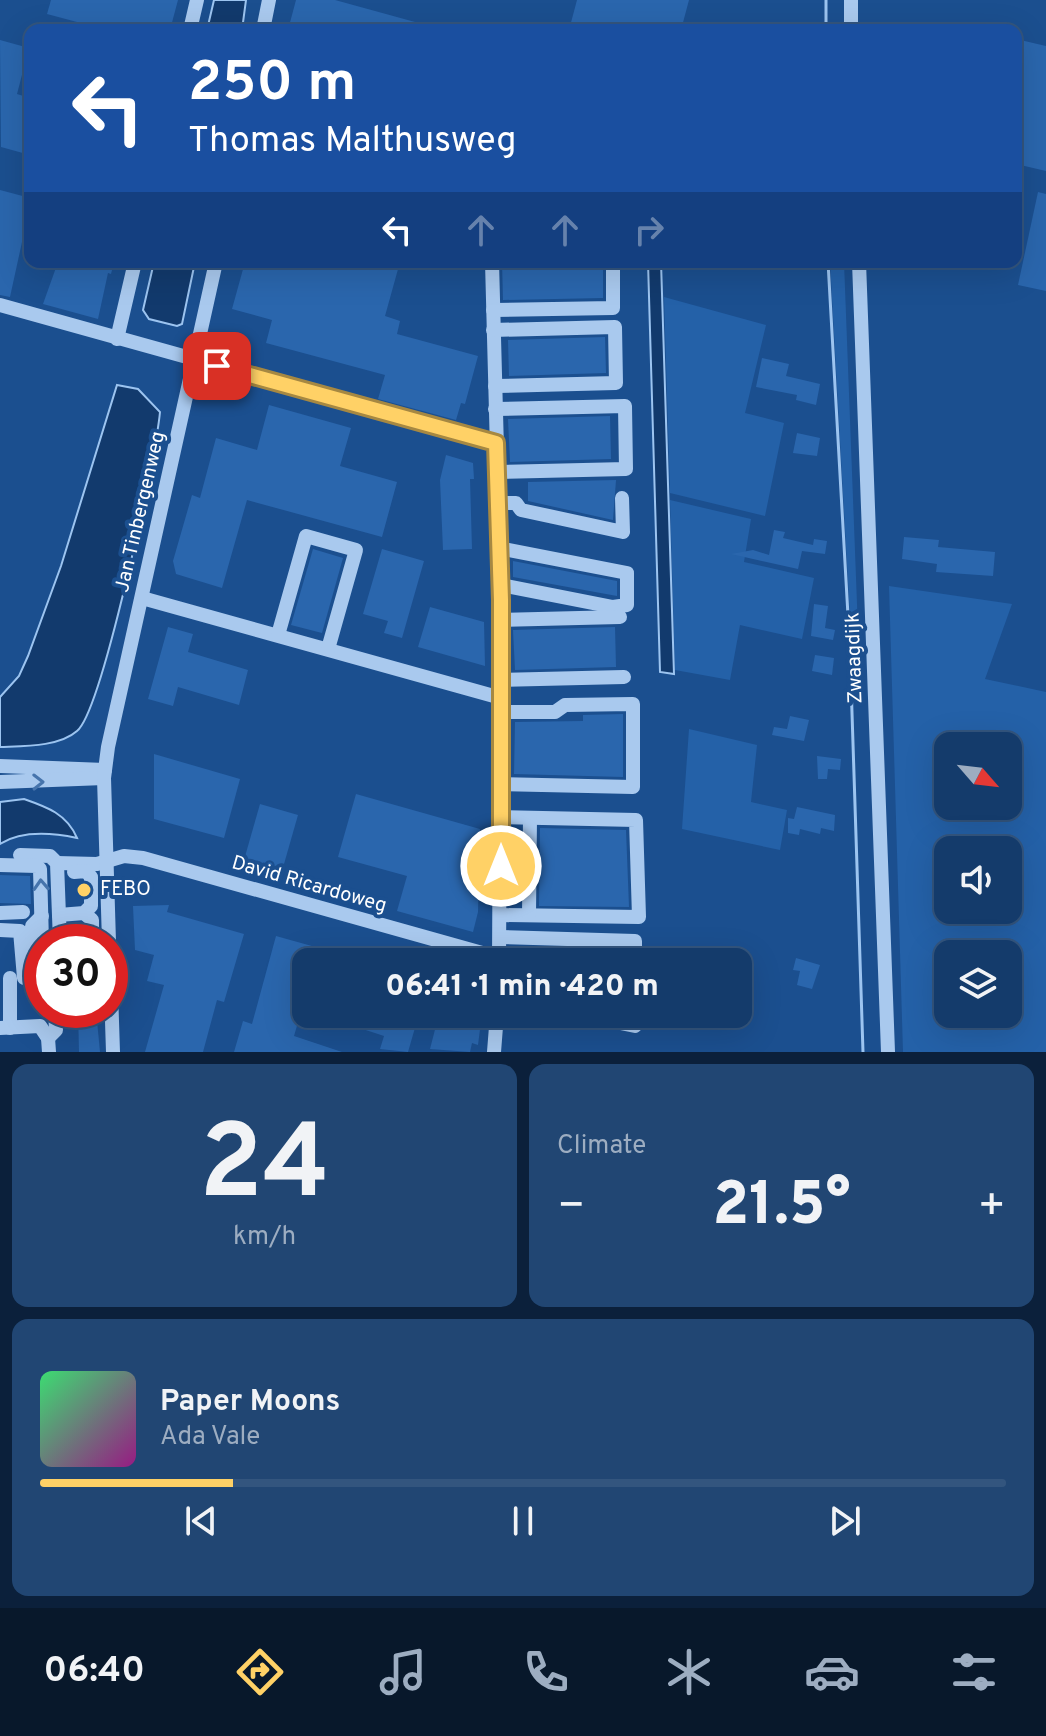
<!DOCTYPE html>
<meta charset="utf-8">
<style>
body{margin:0;font-family:Overpass,sans-serif;background:#214673;color:#f1f3f6;height:100vh;display:flex;flex-direction:column;font-size:30px;white-space:nowrap}
*{box-sizing:border-box;margin:0}
p{font-size:26px;color:#9dadc1}
.icon{flex:none;width:44px;height:44px;fill:none;stroke:currentColor;stroke-width:2;stroke-linecap:round;stroke-linejoin:round}
.map{position:relative;height:1052px;overflow:hidden}
.details{display:flex;flex-direction:column;gap:12px;padding:12px;background:#0b203b;flex:1}
.details>*{flex:none}
.guide{position:absolute;left:24px;top:24px;width:998px;height:244px;border-radius:16px;box-shadow:0 8px 32px #0002,0 0 0 2px #33557e;background:#1a4fa0;color:#fff;overflow:hidden}
.needle{width:52px;rotate:118deg}
.fabs{position:absolute;left:934px;top:732px;display:grid;gap:16px}
.fabs a{display:grid;place-items:center;width:88px;height:88px;border-radius:16px;background:#143b6b;box-shadow:0 8px 32px #0002,0 0 0 2px #33557e;font-size:40px}
.speed{position:absolute;left:24px;top:924px;display:flex;gap:16px;font-size:40px;font-weight:700;text-align:center}
.speed>*{display:grid;place-content:center;width:104px;height:104px;border-radius:50%;background:#143b6b;box-shadow:0 8px 32px #0002,0 0 0 2px #33557e;line-height:1}
.speed .limit{border:12px solid #d22;background:#fff;color:#111}
.pin{position:absolute;display:grid;place-items:center;width:68px;height:68px;color:#fff;margin:-34px;border-radius:16px;box-shadow:0 4px 12px #0006}
.me{position:absolute;width:88px;margin:-44px;rotate:0deg;stroke-linejoin:round;filter:drop-shadow(0 0 6px #0008)}
.turn{display:flex;align-items:center;gap:28px;height:168px;padding:0 32px;font-size:36px}
.turn .icon{width:104px;height:104px;stroke-width:2.5}
.turn b{display:block;font-size:56px;line-height:68px}
.lanes{display:flex;align-items:center;height:76px;padding:0 32px;background:#0003;justify-content:center;gap:40px;direction:ltr}
.lanes .off{opacity:.35}
.big{font-size:60px;font-weight:800;line-height:1.1}
.details .widget{flex:1;display:flex;flex-direction:column;justify-content:center;gap:12px;min-width:0;padding:0 28px;border-radius:16px;background:#214673}
.details .dial{align-items:center;gap:0}
.dial b{font-size:104px;line-height:1}
.song{display:flex;align-items:center;gap:24px}
.cover{width:96px;height:96px;border-radius:12px;background:linear-gradient(135deg,hsl(140 70% 55%),hsl(310 70% 35%))}
.played{height:8px;border-radius:4px;background:linear-gradient(90deg,#ffd166 20%,#33557e 20%)}
.keys{display:flex;justify-content:space-around;direction:ltr}
.heat{display:flex;justify-content:space-between;align-items:center;font-size:44px;direction:ltr}
.details .tiles{flex:1;display:grid;gap:12px;grid-template-columns:1fr 1fr}
.widget:last-child{grid-column:span 2}
.trip{position:absolute;left:292px;top:948px;width:460px;height:80px;border-radius:16px;background:#143b6b;box-shadow:0 8px 32px #0002,0 0 0 2px #33557e;font-weight:800;line-height:80px;text-align:center}
.dock{display:flex;height:128px;justify-content:space-around;align-items:center;background:#08182b;color:#9dadc1}
.dock .icon{width:56px;height:56px}
.dock .selected{color:#ffd166}
.dock b{font-size:36px;color:#f1f3f6}
.map>svg:first-child{display:block}
.grass{fill:#2461a8;fill-rule:evenodd}
.water{fill:#123a6d;stroke:#9cc4f0;stroke-width:2}
.lines{fill:none;stroke-linecap:round;stroke-linejoin:round}
.stream{stroke:#9cc4f0;stroke-width:3}
.building{fill:#2a66ad}
.minor{stroke:#a9c9ee;stroke-width:14}
.oneway{stroke:#4674ac}
.route-casing{stroke:#a68842;stroke-width:20}
.route{stroke:#ffd166;stroke-width:14}
.poi-dot{fill:#ffd166;stroke:#1b4f8f;stroke-width:3}
.labels{text-anchor:middle;dominant-baseline:central;stroke-width:8;stroke-linejoin:round;paint-order:stroke}
.street-label{font-size:20px;fill:#fff;stroke:#1b4f8f}
.poi-label{font-size:20px;fill:#fff;stroke:#1b4f8f;text-anchor:start}
</style>
<div class="map">
<svg width="1046" height="1052" viewBox="0 0 1046 1052">
<rect width="100%" height="100%" fill="#1b4f8f"/>
<g class="grass">
<polygon points="830,262 844,262 858,630 856,651 851,635"/>
<polygon points="664,297 766,325 745,413 784,423 765,516 670,493"/>
<polygon points="670,500 751,519 744,562 814,578 802,639 740,625 730,680 675,670"/>
<path d="M889,586l123,18 -27,75 61,13v360h-143zM948,746h60v60h-60zM948,850h60v60h-60zM948,954h60v60h-60z"/>
<polygon points="689,729 757,745 751,802 787,810 780,850 682,829"/>
</g>
<g class="water">
<polygon points="214,0 246,0 242,30 207,30"/>
<polygon points="154,262 195,262 182,324 177,326 149,319 143,310"/>
<polygon points="648,262 661,262 674,674 660,672"/>
<path d="M117,385l21,4 22,23c-4,44 -58,299 -83,319 -18,16 -54,15 -77,16v-50l19,-21 9,-20 33,-90z"/>
<path d="M24,799c23,8 43,15 53,39 -24,-5 -55,-8 -77,6v-42z"/>
</g>
<g class="lines">
<g class="stream">
<polyline points="826,0 826,30"/>
<polyline points="828,262 850,651 863,1052"/>
</g>
</g>
<g class="building">
<polygon points="51,0 178,0 170,30 107,30 47,14"/>
<polygon points="296,0 335,0 415,22 413,30 288,30"/>
<polygon points="577,0 689,0 681,30 569,30"/>
<polygon points="1016,39 1046,46 1046,171 1016,164"/>
<polygon points="0,40 29,48 17,94 30,98 30,155 1,147"/>
<polygon points="0,190 30,198 26,229 28,230 25,242 22,242 10,297 0,295"/>
<polygon points="1038,192 1046,194 1046,291 1018,285"/>
<polygon points="58,262 114,262 111,274 108,273 98,319 43,304"/>
<polygon points="245,262 400,262 385,316 400,321 397,334 478,356 465,404 461,403 456,420 378,399 385,375 266,343 272,320 232,309"/>
<polygon points="502,262 603,262 603,298 503,300"/>
<polygon points="605,337 606,373 509,376 508,340"/>
<polygon points="762,358 789,364 786,376 820,384 816,405 796,400 797,395 756,387"/>
<polygon points="269,405 351,428 340,466 397,482 382,537 247,500 222,588 176,574 173,561 192,495 200,498 216,438 257,450"/>
<polygon points="610,416 611,459 510,462 508,419"/>
<polygon points="797,433 820,438 817,456 793,453"/>
<polygon points="446,455 473,463 474,479 470,479 472,549 443,550 440,480"/>
<polygon points="616,480 613,520 528,501 528,482"/>
<polygon points="774,530 785,532 783,538 813,545 814,539 827,541 825,554 802,551 798,569 731,554 753,550 769,555"/>
<polygon points="904,537 939,540 938,547 995,552 993,576 936,572 937,564 902,559"/>
<polygon points="313,549 343,558 322,633 291,625"/>
<polygon points="382,549 424,561 402,638 384,633 388,621 363,614"/>
<polygon points="513,561 617,581 617,596 513,577"/>
<polygon points="814,604 828,606 825,628 835,630 833,640 811,636"/>
<polygon points="430,607 484,622 485,666 418,647"/>
<polygon points="168,627 193,634 188,652 248,670 239,705 178,687 173,706 148,699"/>
<polygon points="615,627 616,667 515,670 513,630"/>
<polygon points="815,655 834,658 832,675 812,671"/>
<polygon points="623,714 623,777 514,774 515,722 583,721 583,715"/>
<polygon points="790,716 809,720 804,741 772,735 774,727 787,729"/>
<polygon points="154,754 240,779 224,838 154,819"/>
<polygon points="817,756 841,759 840,770 828,769 827,779 818,779"/>
<polygon points="356,794 480,829 478,912 473,932 397,911 407,876 338,857"/>
<polygon points="260,804 298,815 280,878 242,867"/>
<polygon points="797,807 835,815 834,831 821,828 820,834 800,829 799,835 788,833 788,818 794,819"/>
<polygon points="540,828 626,830 629,907 539,906"/>
<polygon points="0,875 30,876 31,904 0,903"/>
<polygon points="169,905 167,912 244,934 224,1002 217,1000 203,1052 145,1052 164,985 147,981 154,955 135,950 133,906"/>
<polygon points="276,936 319,948 315,962 306,962 306,995 294,1036 342,1052 234,1052 243,1021 252,1024"/>
<polygon points="409,947 436,953 433,962 405,962"/>
<polygon points="511,947 621,951 620,962 511,962"/>
<polygon points="796,958 820,965 812,989 797,985 800,971 793,970"/>
<polygon points="78,1010 96,1010 100,1052 79,1052"/>
<polygon points="317,1014 419,1014 408,1052 380,1049 384,1036"/>
<polygon points="439,1014 482,1014 478,1045 472,1043 470,1052 430,1049"/>
</g>
<g class="lines">
<g class="minor">
<polyline points="190,30 197,0"/>
<polyline points="263,30 269,0"/>
<polyline points="851,30 851,0"/>
<polyline points="492,262 501,600 499,962"/>
<polyline points="859,262 888,1052"/>
<polyline points="0,305 496,443"/>
<polyline points="493,310 613,308 613,262"/>
<polyline points="493,330 615,327 616,383 495,386"/>
<polyline points="117,339 135,262"/>
<polyline points="495,409 625,406 626,469 497,472"/>
<polyline points="498,503 516,503 521,510 623,532 622,498"/>
<polyline points="499,548 627,573 627,605 613,607 501,585"/>
<polyline points="142,598 501,698"/>
<polyline points="501,620 620,617"/>
<polyline points="278,635 306,536 356,550 328,649"/>
<polyline points="501,680 624,677"/>
<polyline points="0,766 105,770"/>
<polyline points="0,782 104,778"/>
<polyline points="501,784 633,787 633,704 565,705 555,712 501,712"/>
<polyline points="20,855 50,856 57,863 60,942"/>
<polyline points="57,863 97,864 124,856 143,858 500,958"/>
<polyline points="0,865 37,866 40,869 42,942"/>
<polyline points="0,913 23,912"/>
<polyline points="84,913 92,920 92,942"/>
<polyline points="59,915 84,913 91,906 91,877 86,871 74,872"/>
<polyline points="500,915 639,917 636,820 501,817"/>
<polyline points="529,915 530,818"/>
<polyline points="0,930 20,931 24,978"/>
<polyline points="500,937 635,941 635,962"/>
<polyline points="109,942 104,778 108,747 216,262"/>
<polyline points="38,952 33,945 32,926 42,916"/>
<polyline points="110,960 113,1052"/>
<polyline points="38,976 41,946"/>
<polyline points="10,978 10,1028"/>
<polyline points="576,1014 635,1026 635,1014"/>
<polyline points="0,1028 40,1026 48,1038 49,1052"/>
<polyline points="48,1038 56,1030 55,1010"/>
<polyline points="494,1052 497,1014"/>
</g>
</g>
<defs><path id="oneway-chevron" d="M-2-3.5L2.5 0L-2 3.5" fill="none" stroke-width="1.6" stroke-linecap="round" stroke-linejoin="round" transform="scale(2)"/></defs>
<g class="oneway">
<use href="#oneway-chevron" transform="translate(38 782) rotate(-1)"/>
<use href="#oneway-chevron" transform="translate(41 885) rotate(-93)"/>
</g>
<g class="lines">
<g class="route-casing">
<polyline id="route" points="217,366 496,443 501,600 501,866"/>
</g>
<use href="#route" class="route"/>
</g>
<circle class="poi-dot" cx="84" cy="890" r="8"/>
<g class="labels">
<g class="street-label">
<text transform="translate(141 512) rotate(-77)">Jan Tinbergenweg</text>
<text transform="translate(855 658) rotate(-92)">Zwaagdijk</text>
<text transform="translate(309 885) rotate(16)">David Ricardoweg</text>
</g>
<g class="poi-label">
<text x="100" y="890">FEBO</text>
</g>
</g>
</svg>
<div class="fabs">
<a><svg class="needle" viewBox="-14 -14 28 28"><path d="M0-13l5 13h-10z" fill="#e53935"/><path d="M0 13l5-13h-10z" fill="#9dadc1"/></svg></a>
<a><svg class="icon" aria-label="sound" viewBox="0 0 24 24"><path d="M4 9h4l5-4v14l-5-4H4zM17 9q2 3 0 6"/></svg></a>
<a><svg class="icon" aria-label="layers" viewBox="0 0 24 24"><path d="M12 4l9 5-9 5-9-5zM3 14l9 5 9-5"/></svg></a>
</div>
<div class="speed"><div class="limit">30</div></div>
<div class="pin" style="left:217px;top:366px;background:#d93025"><svg class="icon" aria-label="arrive" viewBox="0 0 24 24"><path d="M6 21V4h12l-3 4 3 4H6"/></svg></div>
<svg class="me" style="left:501px;top:866px" viewBox="-20 -20 40 40"><circle r="17" fill="#ffd166" stroke="#fff" stroke-width="3"/><path d="M0-11L8 9 0 5-8 9z" fill="#fff"/></svg>
<div class="trip">06:41 · 1 min · 420 m</div>
<div class="guide">
<div class="turn"><svg class="icon" aria-label="left" viewBox="0 0 24 24"><path d="M17 20v-9H6M10 6l-5 5 5 5"/></svg><div><b>250 m</b>Thomas Malthusweg</div></div>
<div class="lanes"><svg class="icon" aria-label="left" viewBox="0 0 24 24"><path d="M17 20v-9H6M10 6l-5 5 5 5"/></svg><svg class="icon off" aria-label="ahead" viewBox="0 0 24 24"><path d="M12 20V5M6 11l6-6 6 6"/></svg><svg class="icon off" aria-label="ahead" viewBox="0 0 24 24"><path d="M12 20V5M6 11l6-6 6 6"/></svg><svg class="icon off" aria-label="right" viewBox="0 0 24 24"><path d="M7 20v-9h11M14 6l5 5-5 5"/></svg></div>
</div>
</div>
<section class="details">
<div class="tiles">
<div class="widget dial"><b>24</b><p>km/h</p></div>
<div class="widget"><p>Climate</p>
<div class="heat"><a>−</a><b class="big">21.5°</b><a>+</a></div>
</div>
<div class="widget">
<div class="song"><i class="cover"></i><div><b>Paper Moons</b><p>Ada Vale</p></div></div>
<div class="played"></div>
<div class="keys"><svg class="icon" aria-label="previous" viewBox="0 0 24 24"><path d="M18 5L8 12l10 7zM5 5v14"/></svg><svg class="icon" aria-label="pause" viewBox="0 0 24 24"><path d="M8 5v14M16 5v14"/></svg><svg class="icon" aria-label="next" viewBox="0 0 24 24"><path d="M6 5l10 7-10 7zM19 5v14"/></svg></div>
</div>
</div>
</section>
<nav class="dock">
<b>06:40</b>
<svg class="icon selected" aria-label="directions" viewBox="0 0 24 24"><path d="M12 3l9 9-9 9-9-9zM9 14v-3h6M13 9l2 2-2 2"/></svg>
<svg class="icon" aria-label="music" viewBox="0 0 24 24"><path d="M9 18V5l10-2v13"/><circle cx="6" cy="18" r="3"/><circle cx="16" cy="16" r="3"/></svg>
<svg class="icon" aria-label="phone" viewBox="0 0 24 24"><path d="M5 4h4l2 5-3 2q2 4 5 5l2-3 5 2v4C11 20 4 13 5 4z"/></svg>
<svg class="icon" aria-label="climate" viewBox="0 0 24 24"><path d="M12 3v18M4 7l16 10M4 17L20 7"/></svg>
<svg class="icon" aria-label="car" viewBox="0 0 24 24"><path d="M5 17H2v-5l4-1 3-4h7l3 4 3 1v5h-3M9 17h6M6 11h13"/><circle cx="7" cy="17" r="2"/><circle cx="17" cy="17" r="2"/></svg>
<svg class="icon" aria-label="filters" viewBox="0 0 24 24"><path d="M4 7h16M4 17h16"/><circle cx="9" cy="7" r="2"/><circle cx="15" cy="17" r="2"/></svg>
</nav>
